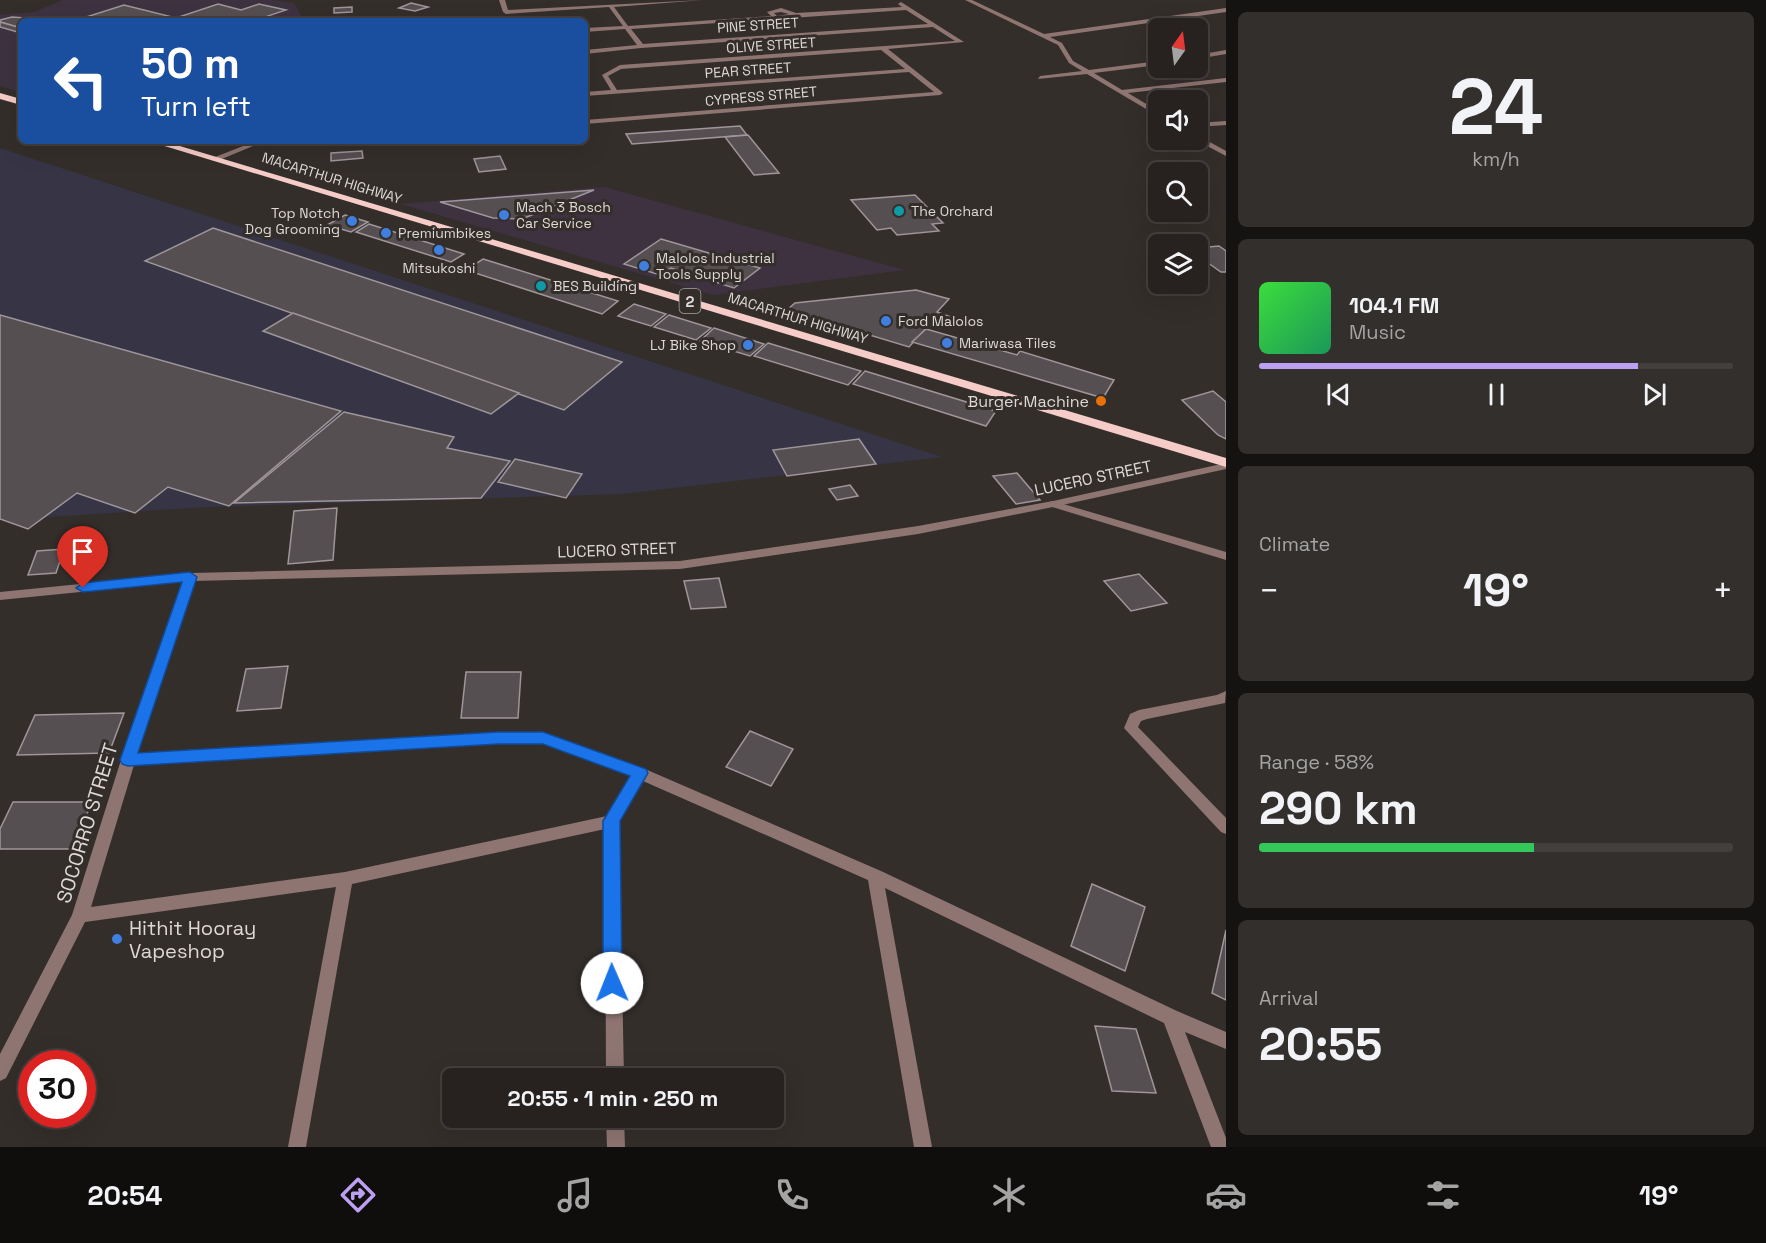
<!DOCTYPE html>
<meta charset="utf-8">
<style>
body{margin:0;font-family:"Space Grotesk",sans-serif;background:#332f2d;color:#f1f3f6;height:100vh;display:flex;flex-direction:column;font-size:22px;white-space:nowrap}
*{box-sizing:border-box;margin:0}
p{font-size:20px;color:#a4a4a5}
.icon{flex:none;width:33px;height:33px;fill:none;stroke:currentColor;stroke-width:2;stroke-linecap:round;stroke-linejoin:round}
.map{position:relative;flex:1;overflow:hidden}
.drawer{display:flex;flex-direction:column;gap:12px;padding:12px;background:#151312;width:540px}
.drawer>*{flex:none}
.banner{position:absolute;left:18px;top:18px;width:570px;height:126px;border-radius:9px;box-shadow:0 6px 24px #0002,0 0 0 2px #433f3e;background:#1a4fa0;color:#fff;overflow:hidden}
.needle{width:39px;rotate:14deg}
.controls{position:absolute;left:1148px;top:18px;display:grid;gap:12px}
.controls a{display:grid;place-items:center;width:60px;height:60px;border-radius:9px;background:#272220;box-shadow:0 6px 24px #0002,0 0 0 2px #433f3e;font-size:30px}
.speed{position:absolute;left:18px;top:1050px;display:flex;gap:12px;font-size:30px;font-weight:700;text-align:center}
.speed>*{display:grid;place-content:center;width:78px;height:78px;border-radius:50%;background:#272220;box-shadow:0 6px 24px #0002,0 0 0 2px #433f3e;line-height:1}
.speed .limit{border:9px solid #d22;background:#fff;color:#111}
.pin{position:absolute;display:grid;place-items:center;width:51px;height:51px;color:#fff;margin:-62px -26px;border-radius:50% 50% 50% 0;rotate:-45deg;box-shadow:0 0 6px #0007}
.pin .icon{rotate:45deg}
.me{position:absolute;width:66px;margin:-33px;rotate:359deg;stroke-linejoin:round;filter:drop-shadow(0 0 4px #0008)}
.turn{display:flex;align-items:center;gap:21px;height:126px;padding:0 24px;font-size:27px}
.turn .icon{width:78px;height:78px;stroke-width:2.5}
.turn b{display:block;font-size:42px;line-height:51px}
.big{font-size:45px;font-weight:700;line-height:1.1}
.drawer .tile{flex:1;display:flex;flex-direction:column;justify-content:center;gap:9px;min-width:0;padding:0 21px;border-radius:9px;background:#332f2d}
.drawer .dial{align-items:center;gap:0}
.dial b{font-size:78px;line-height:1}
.song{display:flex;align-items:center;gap:18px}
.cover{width:72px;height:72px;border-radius:9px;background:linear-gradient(135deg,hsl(120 70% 55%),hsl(150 70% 35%))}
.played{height:6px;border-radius:3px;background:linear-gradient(90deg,#bca0f2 80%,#433f3e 80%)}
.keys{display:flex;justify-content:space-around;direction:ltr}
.heat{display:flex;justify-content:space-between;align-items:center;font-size:33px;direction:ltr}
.charge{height:9px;border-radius:4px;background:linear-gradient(90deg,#34c759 58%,#433f3e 0)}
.trip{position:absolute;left:442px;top:1068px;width:342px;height:60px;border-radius:9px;background:#272220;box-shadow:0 6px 24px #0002,0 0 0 2px #433f3e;font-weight:700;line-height:60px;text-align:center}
.tabs{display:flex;height:96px;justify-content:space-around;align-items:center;background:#100e0d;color:#a4a4a5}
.tabs .icon{width:42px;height:42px}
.tabs .on{color:#bca0f2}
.tabs b{font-size:27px;color:#f1f3f6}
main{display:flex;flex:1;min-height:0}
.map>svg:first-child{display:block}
.commercial{fill:#3e3241}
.industrial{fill:#373445}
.building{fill:#554f52;stroke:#9e969a;stroke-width:1.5}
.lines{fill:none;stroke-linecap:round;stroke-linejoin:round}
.minor{fill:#8f7572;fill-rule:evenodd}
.tertiary{fill:#8f7572;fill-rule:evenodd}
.trunk{fill:#f6ccc8;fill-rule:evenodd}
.route{fill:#1a73e8;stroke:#114b97;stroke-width:1.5}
.culture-dot{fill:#0f9aa8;stroke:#342e2b;stroke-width:2}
.shop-dot{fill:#3f7fe0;stroke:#342e2b;stroke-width:2}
.food-dot{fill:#e8710a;stroke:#342e2b;stroke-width:2}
.labels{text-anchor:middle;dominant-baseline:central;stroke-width:6;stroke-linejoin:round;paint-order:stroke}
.far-street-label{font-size:14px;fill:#ded9d7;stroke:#342e2b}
.far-poi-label{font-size:14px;fill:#ded9d7;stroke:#342e2b;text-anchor:start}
.shield{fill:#342e2b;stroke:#aba6a3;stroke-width:1.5}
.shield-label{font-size:15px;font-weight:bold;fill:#ded9d7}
.poi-label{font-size:16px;fill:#ded9d7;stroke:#342e2b;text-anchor:end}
.street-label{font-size:16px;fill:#ded9d7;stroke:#342e2b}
.near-street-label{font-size:20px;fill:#ded9d7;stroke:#342e2b}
.near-poi-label{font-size:20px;fill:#ded9d7;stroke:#342e2b;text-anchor:start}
</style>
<main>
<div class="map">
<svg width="1226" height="1147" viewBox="0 0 1226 1147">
<rect width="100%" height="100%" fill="#342e2b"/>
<g class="commercial">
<polygon points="63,0 271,0 294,3 304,21 21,21 21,92 0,86 0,15 34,12"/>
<polygon points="604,187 904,270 713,295 401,204"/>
</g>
<polygon class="industrial" points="0,148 942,457 622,494 207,507 0,520"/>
<g class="building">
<polygon points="411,3 428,7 415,11 399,8"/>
<polygon points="218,4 241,10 259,4 286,10 253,21 56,21 71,17 80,19 124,5 176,18"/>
<polygon points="352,7 352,12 334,13 334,8"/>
<polygon points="12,17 26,18 40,21 21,21 21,28 0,22 0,20"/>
<polygon points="0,22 21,28 21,33 0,27"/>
<polygon points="740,126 747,135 632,144 626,134"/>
<polygon points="748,135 779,173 754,175 725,137"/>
<polygon points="362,151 363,158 331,161 331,153"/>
<polygon points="500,156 506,169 479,172 474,159"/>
<polygon points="594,190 522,219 493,218 440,202"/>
<polygon points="915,195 943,223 932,224 939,231 897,235 891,228 877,230 851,200"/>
<polygon points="345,215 368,222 351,232 327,225"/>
<polygon points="369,224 464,254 451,262 356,232"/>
<polygon points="213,228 622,362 564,410 145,261"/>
<polygon points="661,239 760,268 734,288 671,268 660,275 624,264"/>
<polygon points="1219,246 1226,251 1226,272 1221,272 1197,255 1197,248"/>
<polygon points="483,259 618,301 602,314 466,270"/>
<polygon points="916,290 949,299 937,312 951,317 940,328 929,325 909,347 787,310 795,303"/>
<polygon points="634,304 666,314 651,326 618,316"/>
<polygon points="293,313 519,393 491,414 263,331"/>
<polygon points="0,315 341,411 229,506 168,487 135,513 77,493 28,529 0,519"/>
<polygon points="669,315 711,328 696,340 654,327"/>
<polygon points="714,328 764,344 750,356 700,341"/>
<polygon points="926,329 1017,355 1020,351 1114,380 1103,398 912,342"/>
<polygon points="768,343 861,371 848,385 754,356"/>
<polygon points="865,371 996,411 986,426 853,384"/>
<polygon points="1213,391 1226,402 1226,439 1218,435 1182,400"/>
<polygon points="344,412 454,437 447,448 510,461 481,498 234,503"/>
<polygon points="859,439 876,464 787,476 773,450"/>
<polygon points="515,459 582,474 566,498 498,482"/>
<polygon points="1017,473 1040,500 1016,504 993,476"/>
<polygon points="850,485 858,496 837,500 829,489"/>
<polygon points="337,508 333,560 288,564 294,511"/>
<polygon points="64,549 56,573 28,575 37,551"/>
<polygon points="1139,574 1167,603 1131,611 1104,581"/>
<polygon points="719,578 726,607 691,609 684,581"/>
<polygon points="288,666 281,708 237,711 246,669"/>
<polygon points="466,672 521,672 518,718 461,718"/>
<polygon points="124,713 109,753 17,755 35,715"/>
<polygon points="750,731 793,749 771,786 726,767"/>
<polygon points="13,802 92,802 72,849 0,849 0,829"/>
<polygon points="1092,884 1145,907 1125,971 1071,946"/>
<polygon points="1226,930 1226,1000 1212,993"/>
<polygon points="1095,1026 1136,1029 1156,1093 1112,1091"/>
</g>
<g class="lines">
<g class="minor">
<path d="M499,0h6l3,10 195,-10 -89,7 14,19 143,-10 -4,-4 14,-4 15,5 106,-6 -4,-3 3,-2 63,40 -76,7 54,43 1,1 -3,2 -355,29v-4l349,-28 -25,-20 -324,24v-4l26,-2 -9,-15 18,-10 335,-24 -22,-14 -292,21 -56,6v-4l52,-5 -12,-16 -40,3v-4l38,-2 -14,-19 -103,7 -3,-2zM906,10l22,14 -285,20 -12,-15zM781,12l8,2 -12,2 -3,-3zM881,50l24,19 -288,21 -9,-14 13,-7z"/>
<polygon points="965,0 972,0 1044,34 1226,8 1226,12 1050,37 1062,43 1073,61 1089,70 1158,61 1158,65 1094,73 1122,90 1226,78 1226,82 1128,93 1158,111 1158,116 1087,74 1038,79 1040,76 1082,71 1069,63 1058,45"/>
<polygon points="1226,50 1226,54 1197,59 1197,55"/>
<polygon points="1226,121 1226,125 1197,127 1197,123"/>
<polygon points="1197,135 1226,151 1226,156 1196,140"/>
<polygon points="256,141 265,141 217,161 210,159"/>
<polygon points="1053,501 1226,552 1226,560 1049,506 1047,504 1049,502"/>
<path d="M191,573l6,4 -60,177 361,-21h45l102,36 236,102 296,140 49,21v17l-41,-17 41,106v9h-15l-47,-124 -279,-135 47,259h-18l-46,-267 -225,-99 -24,40 5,257h-18l-1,-249 -253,55 -46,263h-18l48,-260 -251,35 -79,156 -6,3v-27l72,-139 49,-155 64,-183zM498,743h44l89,33 -24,40 -262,56 -254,35 43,-142z"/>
<polygon points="1226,691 1225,703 1147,719 1141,721 1138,727 1226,818 1226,834 1221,832 1124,728 1130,714 1139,710 1217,695"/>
<polygon points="606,1118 624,1118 625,1147 607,1147"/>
</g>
<polygon class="tertiary" points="1226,463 1226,469 1053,507 918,534 680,569 191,581 0,600 0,592 191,573 680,561 918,526 1053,501"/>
<g class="trunk">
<polygon points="0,93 21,99 21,105 0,99"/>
<polygon points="148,141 163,141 1226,458 1226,467"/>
</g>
</g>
<polygon class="route" points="190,572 197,577 138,753 498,732 543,732 646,769 648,773 620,821 622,983 619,989 612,992 606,989 603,983 603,821 630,776 543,744 498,744 128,766 122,764 120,760 182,582 83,592 76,588 83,583"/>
<g class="culture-dot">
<circle cx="899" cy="211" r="6"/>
<circle cx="541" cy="286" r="6"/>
</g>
<g class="shop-dot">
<circle cx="504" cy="215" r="6"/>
<circle cx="352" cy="221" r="6"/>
<circle cx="386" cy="233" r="6"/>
<circle cx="439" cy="250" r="6"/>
<circle cx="644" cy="266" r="6"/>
<circle cx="886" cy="321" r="6"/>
<circle cx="947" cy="343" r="6"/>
<circle cx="748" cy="345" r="6"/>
<circle cx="117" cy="939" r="6"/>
</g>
<circle class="food-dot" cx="1101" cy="401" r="6"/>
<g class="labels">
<g class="far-street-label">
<text transform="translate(758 25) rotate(-4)">PINE STREET</text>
<text transform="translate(771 45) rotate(-4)">OLIVE STREET</text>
<text transform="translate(748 70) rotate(-4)">PEAR STREET</text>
<text transform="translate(761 96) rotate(-5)">CYPRESS STREET</text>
<text transform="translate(332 178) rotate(17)">MACARTHUR HIGHWAY</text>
<text transform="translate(798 318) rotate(17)">MACARTHUR HIGHWAY</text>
</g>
<g class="far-poi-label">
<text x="516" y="207">Mach 3 Bosch<tspan x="516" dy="16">Car Service</tspan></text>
<text x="911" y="211">The Orchard</text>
<text x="340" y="213" text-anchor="end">Top Notch<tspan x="340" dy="16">Dog Grooming</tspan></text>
<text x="398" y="233">Premiumbikes</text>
<text x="656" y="258">Malolos Industrial<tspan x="656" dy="16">Tools Supply</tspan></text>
<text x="439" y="268" text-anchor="middle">Mitsukoshi</text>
<text x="553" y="286">BES Building</text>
<text x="898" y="321">Ford Malolos</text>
<text x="959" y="343">Mariwasa Tiles</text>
<text x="736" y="345" text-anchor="end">LJ Bike Shop</text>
</g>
<rect class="shield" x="679.5" y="289" width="21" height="24" rx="4.5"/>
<g class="shield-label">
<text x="690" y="301">2</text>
</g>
<g class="poi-label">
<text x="1089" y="401">Burger Machine</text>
</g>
<g class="street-label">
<text transform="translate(1093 478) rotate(-12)">LUCERO STREET</text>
<text transform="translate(617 550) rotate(-2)">LUCERO STREET</text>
</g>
<g class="near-street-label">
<text transform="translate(87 823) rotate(-73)">SOCORRO STREET</text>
</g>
<g class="near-poi-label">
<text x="129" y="928">Hithit Hooray<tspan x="129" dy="23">Vapeshop</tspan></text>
</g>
</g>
</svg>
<div class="controls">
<a><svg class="needle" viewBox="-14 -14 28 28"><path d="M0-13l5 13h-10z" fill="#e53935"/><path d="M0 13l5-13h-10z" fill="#a4a4a5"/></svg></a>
<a><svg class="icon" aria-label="sound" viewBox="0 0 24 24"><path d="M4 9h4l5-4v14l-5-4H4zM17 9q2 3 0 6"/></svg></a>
<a><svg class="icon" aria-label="search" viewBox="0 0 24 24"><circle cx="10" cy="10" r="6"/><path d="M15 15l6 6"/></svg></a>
<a><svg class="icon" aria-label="layers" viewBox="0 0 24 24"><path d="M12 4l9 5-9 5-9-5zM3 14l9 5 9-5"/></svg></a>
</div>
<div class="speed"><div class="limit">30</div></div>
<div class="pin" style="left:83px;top:588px;background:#d93025"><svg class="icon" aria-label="arrive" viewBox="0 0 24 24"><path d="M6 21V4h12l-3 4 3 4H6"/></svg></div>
<svg class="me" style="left:612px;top:983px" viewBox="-20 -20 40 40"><circle r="19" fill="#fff"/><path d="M0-13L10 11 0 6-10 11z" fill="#1a73e8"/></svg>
<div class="trip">20:55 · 1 min · 250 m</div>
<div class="banner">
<div class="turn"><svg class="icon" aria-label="left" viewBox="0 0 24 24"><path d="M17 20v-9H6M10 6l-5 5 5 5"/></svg><div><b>50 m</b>Turn left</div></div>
</div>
</div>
<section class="drawer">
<div class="tile dial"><b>24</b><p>km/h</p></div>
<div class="tile">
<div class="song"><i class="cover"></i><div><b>104.1 FM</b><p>Music</p></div></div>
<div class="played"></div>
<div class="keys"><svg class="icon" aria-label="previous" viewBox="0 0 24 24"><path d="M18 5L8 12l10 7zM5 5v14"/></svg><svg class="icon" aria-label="pause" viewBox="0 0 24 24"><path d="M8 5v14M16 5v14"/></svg><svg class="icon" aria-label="next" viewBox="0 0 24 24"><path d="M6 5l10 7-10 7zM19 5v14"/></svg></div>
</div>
<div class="tile"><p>Climate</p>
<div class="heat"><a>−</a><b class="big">19°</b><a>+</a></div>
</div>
<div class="tile"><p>Range · 58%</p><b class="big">290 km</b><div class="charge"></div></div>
<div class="tile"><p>Arrival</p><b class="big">20:55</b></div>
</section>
</main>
<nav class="tabs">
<b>20:54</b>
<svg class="icon on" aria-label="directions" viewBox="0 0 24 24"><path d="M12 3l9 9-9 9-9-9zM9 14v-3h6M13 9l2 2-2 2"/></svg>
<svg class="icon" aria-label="music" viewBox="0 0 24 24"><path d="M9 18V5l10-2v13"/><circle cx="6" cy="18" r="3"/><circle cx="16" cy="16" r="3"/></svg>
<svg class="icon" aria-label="phone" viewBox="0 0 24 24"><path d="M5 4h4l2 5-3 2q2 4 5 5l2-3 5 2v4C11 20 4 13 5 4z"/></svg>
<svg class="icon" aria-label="climate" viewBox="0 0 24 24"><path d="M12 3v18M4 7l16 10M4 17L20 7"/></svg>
<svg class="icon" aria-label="car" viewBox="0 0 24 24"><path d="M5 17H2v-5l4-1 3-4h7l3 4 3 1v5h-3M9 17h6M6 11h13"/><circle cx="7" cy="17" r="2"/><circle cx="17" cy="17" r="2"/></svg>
<svg class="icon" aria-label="filters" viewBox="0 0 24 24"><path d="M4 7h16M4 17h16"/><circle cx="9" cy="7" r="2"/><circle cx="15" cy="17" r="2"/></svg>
<b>19°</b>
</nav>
